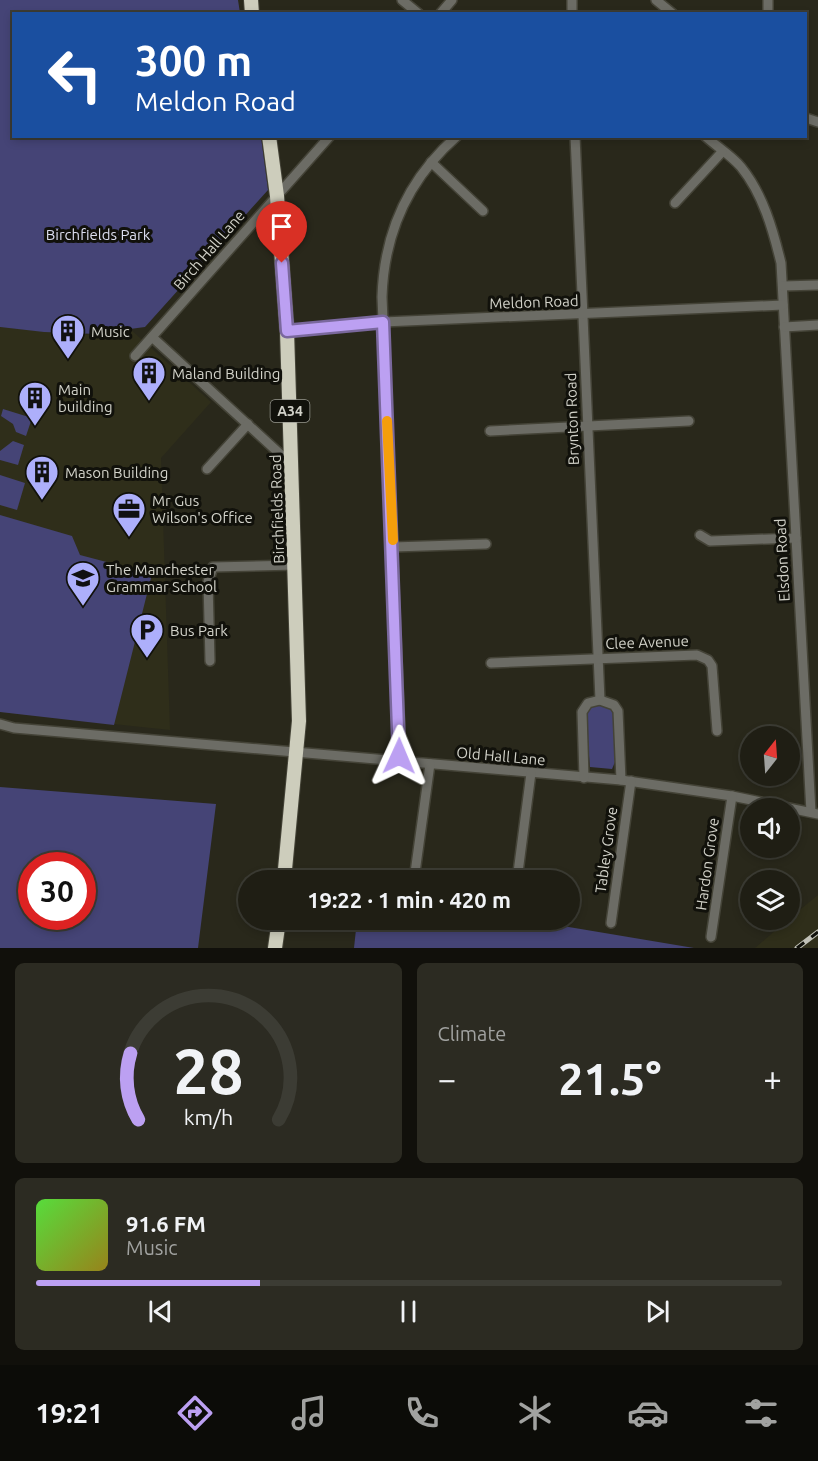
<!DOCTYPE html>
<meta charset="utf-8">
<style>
body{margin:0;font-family:Ubuntu,sans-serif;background:#2c2b22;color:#f1f3f6;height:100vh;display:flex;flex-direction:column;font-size:22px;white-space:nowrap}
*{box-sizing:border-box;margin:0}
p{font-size:20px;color:#a1a2a0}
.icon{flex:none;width:33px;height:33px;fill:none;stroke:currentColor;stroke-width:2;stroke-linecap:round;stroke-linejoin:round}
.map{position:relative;height:948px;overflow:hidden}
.drawer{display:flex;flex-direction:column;gap:15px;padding:15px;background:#11100b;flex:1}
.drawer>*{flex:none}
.hud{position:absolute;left:12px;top:12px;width:795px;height:126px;border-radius:0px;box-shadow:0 3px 9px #0003,0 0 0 2px #3c3c34;background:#1a4fa0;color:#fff;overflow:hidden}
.needle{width:39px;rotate:17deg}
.fabs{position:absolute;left:740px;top:726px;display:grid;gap:12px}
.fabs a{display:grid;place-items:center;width:60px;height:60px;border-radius:50%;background:#1f1e14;box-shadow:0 3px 9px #0003,0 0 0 2px #3c3c34;font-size:30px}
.speed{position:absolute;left:18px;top:852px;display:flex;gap:12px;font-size:30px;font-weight:700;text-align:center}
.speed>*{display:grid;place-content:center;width:78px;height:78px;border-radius:50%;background:#1f1e14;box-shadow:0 3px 9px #0003,0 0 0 2px #3c3c34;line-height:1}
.speed .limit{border:9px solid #d22;background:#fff;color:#111}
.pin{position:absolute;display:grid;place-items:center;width:51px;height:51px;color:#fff;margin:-62px -26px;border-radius:50% 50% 50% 0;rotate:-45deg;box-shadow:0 0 6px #0007}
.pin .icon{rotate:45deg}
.me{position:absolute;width:66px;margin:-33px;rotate:1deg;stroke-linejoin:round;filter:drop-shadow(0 0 4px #0008)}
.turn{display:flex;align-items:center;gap:21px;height:126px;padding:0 24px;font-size:27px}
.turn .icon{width:78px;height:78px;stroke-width:2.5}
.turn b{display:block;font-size:42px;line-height:51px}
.big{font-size:45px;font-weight:700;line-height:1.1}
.drawer .tile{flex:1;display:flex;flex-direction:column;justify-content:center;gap:9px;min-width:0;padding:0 21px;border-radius:9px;background:#2c2b22}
.drawer .dial{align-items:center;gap:0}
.dial svg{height:156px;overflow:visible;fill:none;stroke:#3c3c34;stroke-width:7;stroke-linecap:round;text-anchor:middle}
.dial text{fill:#f1f3f6;stroke:none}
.song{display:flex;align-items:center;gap:18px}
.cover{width:72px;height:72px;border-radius:9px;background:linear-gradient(135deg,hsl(110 70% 55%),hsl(50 70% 35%))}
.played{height:6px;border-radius:3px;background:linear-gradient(90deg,#bca0f2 30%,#3c3c34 30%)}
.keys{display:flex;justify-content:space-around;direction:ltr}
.heat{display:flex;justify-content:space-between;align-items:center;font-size:33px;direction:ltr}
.drawer .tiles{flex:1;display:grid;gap:15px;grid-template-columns:1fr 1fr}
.tile:last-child{grid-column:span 2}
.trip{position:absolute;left:238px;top:870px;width:342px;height:60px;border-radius:30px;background:#1f1e14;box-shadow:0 3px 9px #0003,0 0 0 2px #3c3c34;font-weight:700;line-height:60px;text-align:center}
.dock{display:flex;height:96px;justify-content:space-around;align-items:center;background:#0c0c08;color:#a1a2a0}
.dock .icon{width:42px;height:42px}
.dock .active{color:#bca0f2}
.dock b{font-size:27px;color:#f1f3f6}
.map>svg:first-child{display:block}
.built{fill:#2f2e1a}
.green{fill:#454476;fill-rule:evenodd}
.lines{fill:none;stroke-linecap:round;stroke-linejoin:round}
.minor-casing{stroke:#444337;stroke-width:12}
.highway-casing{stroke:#444337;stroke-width:16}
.minor{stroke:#6c6c65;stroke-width:9}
.highway{stroke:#cdcdbc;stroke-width:14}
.rail-casing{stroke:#c1c1b7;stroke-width:5}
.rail{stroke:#11110b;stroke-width:3;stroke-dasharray:9;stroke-linecap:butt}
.route-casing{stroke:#7a689d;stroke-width:15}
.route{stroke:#bca0f2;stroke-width:10}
.slow{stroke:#f59e0b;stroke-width:10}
.labels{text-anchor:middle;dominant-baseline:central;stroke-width:6;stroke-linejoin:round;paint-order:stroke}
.shield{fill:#11110b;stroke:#989890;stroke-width:1.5}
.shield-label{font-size:14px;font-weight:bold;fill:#d2d2c9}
.park-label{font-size:15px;fill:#dddff0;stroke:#11110b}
.street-label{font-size:15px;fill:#d2d2c9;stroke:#11110b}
.poi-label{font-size:15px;fill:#d2d2c9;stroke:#11110b;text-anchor:start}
</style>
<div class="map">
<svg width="818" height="948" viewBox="0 0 818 948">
<rect width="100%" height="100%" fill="#29281b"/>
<g class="built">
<polygon points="0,327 83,335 130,329 211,402 161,458 170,730 0,712"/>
<polygon points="818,895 818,948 755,948 791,917"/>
</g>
<g class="green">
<polygon points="0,0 238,0 240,13 14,14 14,136 261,137 268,190 145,327 130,329 123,335 44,332 0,327"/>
<polygon points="3,409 32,418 26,436 16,432 13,424 1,416"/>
<polygon points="13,441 24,445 18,465 0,460 0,451"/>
<polygon points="0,475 25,483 17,510 0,505"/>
<polygon points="0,515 72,536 80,555 152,574 114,725 0,712"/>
<polygon points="606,704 614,710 615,762 612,769 590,767 585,711 592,705"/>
<path d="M0,787l216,17 -18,144h-198zM32,866h50v50h-50z"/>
<polygon points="357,920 527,920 694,948 354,948"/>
</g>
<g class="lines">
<g class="minor-casing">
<g id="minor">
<polyline points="402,0 419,14"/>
<polyline points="572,0 572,14"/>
<polyline points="656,0 673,14"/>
<polyline points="440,14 452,0"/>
<polyline points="768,14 768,0"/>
<polyline points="806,118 818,122"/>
<polyline points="575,136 600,700"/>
<path d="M705,136c11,10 27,20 36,31 22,27 32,63 40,96l30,549"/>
<polyline points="431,162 483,211"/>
<polyline points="675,203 722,152"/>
<polyline points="783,286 818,285"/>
<polyline points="784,327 818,325"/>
<polyline points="287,331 383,322 783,305"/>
<polyline points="152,337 291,464"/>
<polyline points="135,356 330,136"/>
<polyline points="490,431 689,421"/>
<polyline points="207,469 248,424"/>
<polyline points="700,535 710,541 796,538"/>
<polyline points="393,547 486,544"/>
<polyline points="210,661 208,582 213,567 296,565"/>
<polyline points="491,663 697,655 708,660 712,666 717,731"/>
<polyline points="0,724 14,728 621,780 732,796 818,814"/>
<path d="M399,762l1,-28 -18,-437c2,-65 26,-118 75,-161"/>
<polyline points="584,778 582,712 588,703 600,700 614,705 618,711 621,780"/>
<polyline points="414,880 430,764"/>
<polyline points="517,880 531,773"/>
<polyline points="611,923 631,781"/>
<polyline points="711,937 732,796"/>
</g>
</g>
<g class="highway-casing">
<g id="highway">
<polyline points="251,0 252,14"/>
<polyline points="269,136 277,196 287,331 299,721 284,880"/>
<polyline points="275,948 279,920"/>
</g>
</g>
<use href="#minor" class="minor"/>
<use href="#highway" class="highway"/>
<g class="rail-casing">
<polyline id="rail" points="797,948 818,932"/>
</g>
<use href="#rail" class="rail"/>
</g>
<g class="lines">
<g class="route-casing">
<polyline id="route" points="282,263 287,331 383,322 399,756"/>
</g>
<use href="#route" class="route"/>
<polyline class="slow" points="387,421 393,540"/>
</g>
<defs>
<g id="building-pin" transform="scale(1.725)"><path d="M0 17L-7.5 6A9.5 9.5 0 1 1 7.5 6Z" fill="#adaffb" stroke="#11110b"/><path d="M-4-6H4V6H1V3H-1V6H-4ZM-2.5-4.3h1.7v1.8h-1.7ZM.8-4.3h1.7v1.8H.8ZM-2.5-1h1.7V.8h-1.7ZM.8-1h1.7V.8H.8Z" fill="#111"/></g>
<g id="office-pin" transform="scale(1.725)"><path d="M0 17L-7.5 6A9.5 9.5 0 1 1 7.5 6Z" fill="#adaffb" stroke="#11110b"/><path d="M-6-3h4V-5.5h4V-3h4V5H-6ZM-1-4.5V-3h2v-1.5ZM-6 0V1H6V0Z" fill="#111"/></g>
<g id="school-pin" transform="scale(1.725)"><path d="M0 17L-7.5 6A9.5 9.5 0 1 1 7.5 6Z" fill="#adaffb" stroke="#11110b"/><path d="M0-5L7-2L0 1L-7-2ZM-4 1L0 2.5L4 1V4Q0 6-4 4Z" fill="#111"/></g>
<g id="parking-pin" transform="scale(1.725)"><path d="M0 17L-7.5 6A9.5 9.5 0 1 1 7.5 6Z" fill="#adaffb" stroke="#11110b"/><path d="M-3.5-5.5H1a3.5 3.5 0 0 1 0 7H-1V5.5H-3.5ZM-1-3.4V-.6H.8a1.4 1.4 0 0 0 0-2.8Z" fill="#111"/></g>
</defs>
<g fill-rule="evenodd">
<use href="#building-pin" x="68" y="331"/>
<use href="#building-pin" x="149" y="373"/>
<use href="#building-pin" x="35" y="398"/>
<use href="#building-pin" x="42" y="472"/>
<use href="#office-pin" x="129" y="509"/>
<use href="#school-pin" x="83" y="578"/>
<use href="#parking-pin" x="147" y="630"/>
</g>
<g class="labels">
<rect class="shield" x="270.5" y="400" width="39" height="22" rx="4.5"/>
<g class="shield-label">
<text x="290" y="411">A34</text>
</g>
<g class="park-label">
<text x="98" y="234">Birchfields Park</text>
</g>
<g class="street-label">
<text transform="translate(209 250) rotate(-49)">Birch Hall Lane</text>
<text transform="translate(534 302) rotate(-2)">Meldon Road</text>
<text transform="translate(572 419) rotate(-92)">Brynton Road</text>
<text transform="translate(277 509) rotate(-92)">Birchfields Road</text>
<text transform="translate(782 560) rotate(-93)">Elsdon Road</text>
<text transform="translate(647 642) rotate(-2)">Clee Avenue</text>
<text transform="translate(501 756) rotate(5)">Old Hall Lane</text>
<text transform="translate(606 850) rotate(-82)">Tabley Grove</text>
<text transform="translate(707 864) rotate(-82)">Hardon Grove</text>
</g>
<g class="poi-label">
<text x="91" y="331">Music</text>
<text x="172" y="373">Maland Building</text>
<text x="58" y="389">Main<tspan x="58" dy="17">building</tspan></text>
<text x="65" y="472">Mason Building</text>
<text x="152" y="500">Mr Gus<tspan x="152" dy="17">Wilson's Office</tspan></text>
<text x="106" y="569">The Manchester<tspan x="106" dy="17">Grammar School</tspan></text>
<text x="170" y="630">Bus Park</text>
</g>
</g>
</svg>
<div class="fabs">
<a><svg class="needle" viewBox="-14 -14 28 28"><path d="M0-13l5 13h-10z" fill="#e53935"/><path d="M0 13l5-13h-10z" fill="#a1a2a0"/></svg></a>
<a><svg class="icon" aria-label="sound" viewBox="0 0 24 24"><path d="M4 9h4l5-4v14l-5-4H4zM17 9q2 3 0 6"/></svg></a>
<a><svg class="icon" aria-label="layers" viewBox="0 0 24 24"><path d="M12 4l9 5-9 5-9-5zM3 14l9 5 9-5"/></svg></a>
</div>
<div class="speed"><div class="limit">30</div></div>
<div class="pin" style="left:282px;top:263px;background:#d93025"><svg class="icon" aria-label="arrive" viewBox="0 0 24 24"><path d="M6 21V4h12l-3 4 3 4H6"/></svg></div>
<svg class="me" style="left:399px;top:756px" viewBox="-20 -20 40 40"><path d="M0-17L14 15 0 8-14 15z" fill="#bca0f2" stroke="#fff" stroke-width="4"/></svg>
<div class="trip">19:22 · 1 min · 420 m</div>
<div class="hud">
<div class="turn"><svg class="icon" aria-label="left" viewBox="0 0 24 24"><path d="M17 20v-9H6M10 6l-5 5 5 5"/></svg><div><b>300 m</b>Meldon Road</div></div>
</div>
</div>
<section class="drawer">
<div class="tiles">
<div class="tile dial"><svg viewBox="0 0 100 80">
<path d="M14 69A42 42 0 1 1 86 69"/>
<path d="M14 69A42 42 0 0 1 10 35" stroke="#bca0f2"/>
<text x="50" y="56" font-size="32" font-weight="700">28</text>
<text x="50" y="72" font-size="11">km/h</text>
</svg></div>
<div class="tile"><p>Climate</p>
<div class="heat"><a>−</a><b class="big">21.5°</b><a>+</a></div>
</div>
<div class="tile">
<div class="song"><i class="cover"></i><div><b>91.6 FM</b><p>Music</p></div></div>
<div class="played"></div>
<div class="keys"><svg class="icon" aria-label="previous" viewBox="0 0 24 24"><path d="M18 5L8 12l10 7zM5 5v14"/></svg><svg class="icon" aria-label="pause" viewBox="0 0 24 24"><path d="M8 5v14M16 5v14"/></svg><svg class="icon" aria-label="next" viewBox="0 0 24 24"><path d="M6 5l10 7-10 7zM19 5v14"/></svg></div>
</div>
</div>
</section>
<nav class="dock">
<b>19:21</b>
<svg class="icon active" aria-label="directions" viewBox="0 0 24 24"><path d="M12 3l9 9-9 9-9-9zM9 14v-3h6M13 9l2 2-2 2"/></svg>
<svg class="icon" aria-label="music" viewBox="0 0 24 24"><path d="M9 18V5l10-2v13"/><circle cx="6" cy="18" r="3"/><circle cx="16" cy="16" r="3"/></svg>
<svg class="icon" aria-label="phone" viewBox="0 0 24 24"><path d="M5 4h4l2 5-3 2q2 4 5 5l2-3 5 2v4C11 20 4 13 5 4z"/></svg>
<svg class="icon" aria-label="climate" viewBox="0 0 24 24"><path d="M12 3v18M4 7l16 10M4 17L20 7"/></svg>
<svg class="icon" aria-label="car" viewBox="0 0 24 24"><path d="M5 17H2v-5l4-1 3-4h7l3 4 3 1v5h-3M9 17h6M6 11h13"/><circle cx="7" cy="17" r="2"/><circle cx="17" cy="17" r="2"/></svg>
<svg class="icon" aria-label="filters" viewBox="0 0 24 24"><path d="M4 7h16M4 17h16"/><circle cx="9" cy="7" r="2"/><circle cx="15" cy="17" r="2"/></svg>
</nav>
